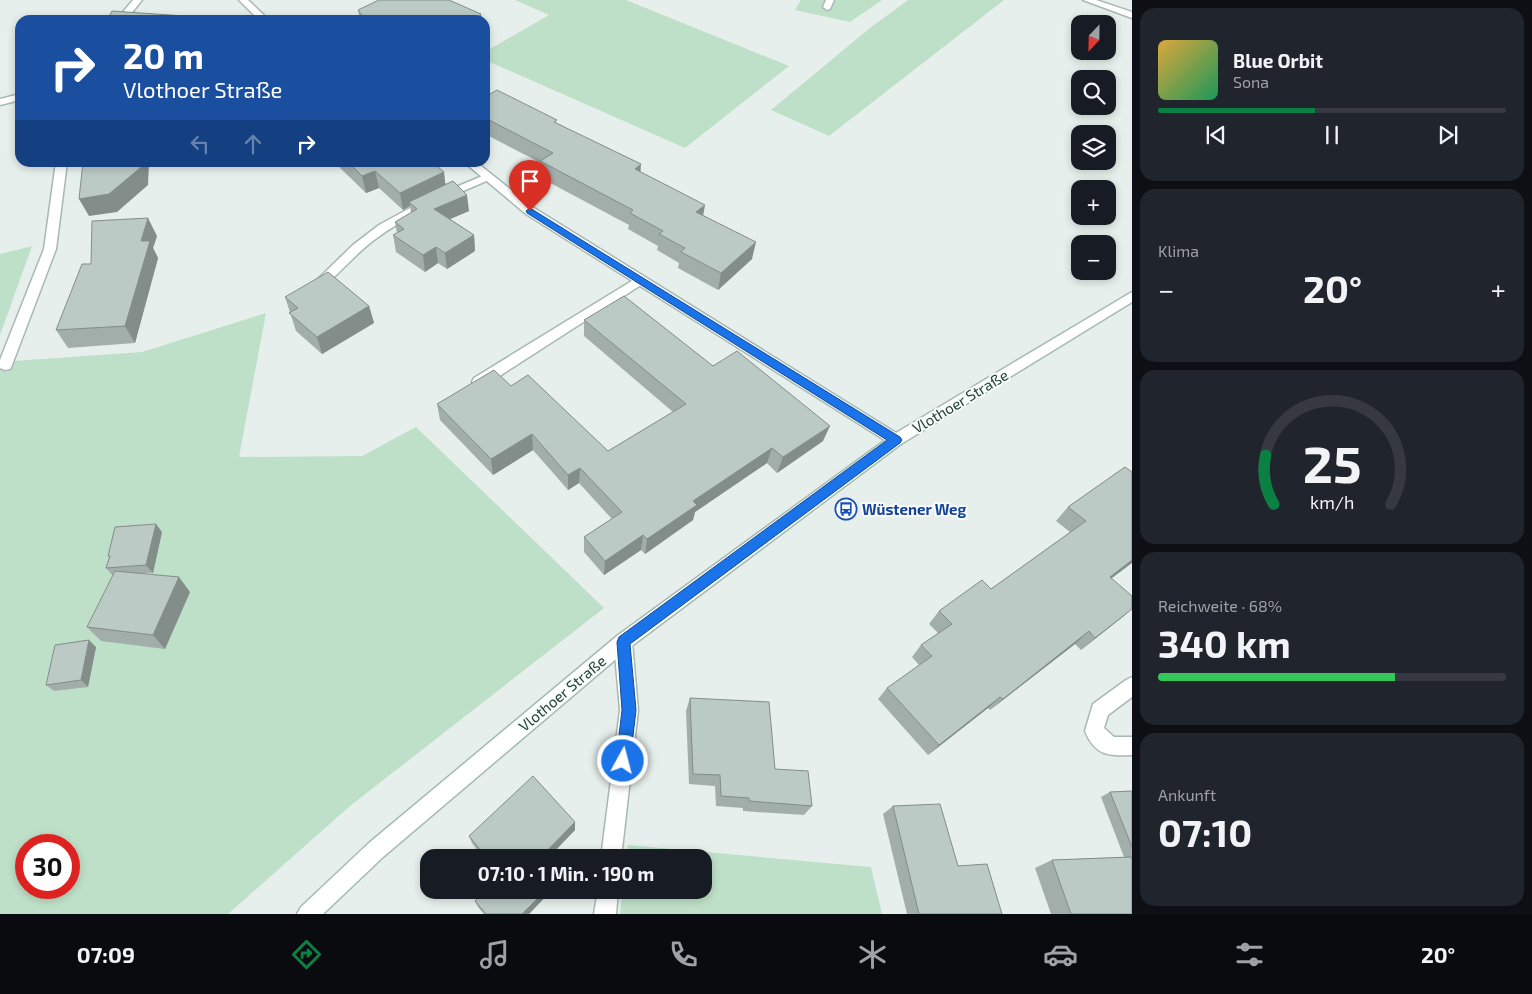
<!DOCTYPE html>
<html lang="de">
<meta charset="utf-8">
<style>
body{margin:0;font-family:"Exo 2",sans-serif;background:#20242c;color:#f1f3f6;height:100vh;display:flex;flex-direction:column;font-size:19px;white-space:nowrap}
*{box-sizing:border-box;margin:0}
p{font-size:16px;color:#9ea1a6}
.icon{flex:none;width:28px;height:28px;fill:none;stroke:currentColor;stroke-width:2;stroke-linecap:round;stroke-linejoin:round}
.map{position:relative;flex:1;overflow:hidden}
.details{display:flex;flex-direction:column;gap:8px;padding:8px;background:#0d0f14;width:400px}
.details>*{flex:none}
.top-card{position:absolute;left:15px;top:15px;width:475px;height:152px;border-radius:15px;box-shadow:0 2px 8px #0003;background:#1a4fa0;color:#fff;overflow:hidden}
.needle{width:32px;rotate:202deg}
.buttons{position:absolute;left:1071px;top:15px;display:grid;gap:10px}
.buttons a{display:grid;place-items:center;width:45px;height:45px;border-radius:10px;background:#171b24;box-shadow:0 2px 8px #0003;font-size:25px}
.speed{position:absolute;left:15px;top:834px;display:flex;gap:10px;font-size:25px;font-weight:700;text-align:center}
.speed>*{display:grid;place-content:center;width:65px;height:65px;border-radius:50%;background:#171b24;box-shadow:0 2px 8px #0003;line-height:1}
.speed .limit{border:8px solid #d22;background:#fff;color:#111}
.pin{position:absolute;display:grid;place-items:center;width:42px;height:42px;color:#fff;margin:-51px -21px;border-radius:50% 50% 50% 0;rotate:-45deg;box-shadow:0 0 5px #0007}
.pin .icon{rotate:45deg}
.me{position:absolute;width:55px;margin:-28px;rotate:7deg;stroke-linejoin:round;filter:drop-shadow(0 0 4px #0008)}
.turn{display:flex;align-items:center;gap:18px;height:105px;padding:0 25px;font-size:22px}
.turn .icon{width:65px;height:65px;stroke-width:2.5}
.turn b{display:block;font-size:35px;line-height:42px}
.lanes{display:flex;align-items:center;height:48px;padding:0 25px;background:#0003;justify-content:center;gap:25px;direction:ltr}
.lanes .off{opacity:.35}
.big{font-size:38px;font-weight:700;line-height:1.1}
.details .card{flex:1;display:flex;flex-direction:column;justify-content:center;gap:8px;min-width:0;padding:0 18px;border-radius:15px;background:#20242c}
.details .dial{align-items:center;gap:0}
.dial svg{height:130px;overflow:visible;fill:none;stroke:#363941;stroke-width:7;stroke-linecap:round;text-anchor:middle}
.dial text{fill:#f1f3f6;stroke:none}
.song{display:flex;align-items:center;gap:15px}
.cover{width:60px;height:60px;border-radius:8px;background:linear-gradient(135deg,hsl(40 70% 55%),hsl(150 70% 35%))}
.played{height:5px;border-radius:2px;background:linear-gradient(90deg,#0b8043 45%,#363941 45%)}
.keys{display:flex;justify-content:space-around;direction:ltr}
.heat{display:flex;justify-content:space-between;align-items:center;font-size:28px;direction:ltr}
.charge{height:8px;border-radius:4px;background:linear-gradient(90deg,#34c759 68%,#363941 0)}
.trip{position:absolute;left:420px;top:849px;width:292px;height:50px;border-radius:15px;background:#171b24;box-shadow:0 2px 8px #0003;font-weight:700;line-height:50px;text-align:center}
.tab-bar{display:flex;height:80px;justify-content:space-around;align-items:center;background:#090b0e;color:#9ea1a6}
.tab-bar .icon{width:35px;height:35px}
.tab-bar .selected{color:#0b8043}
.tab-bar b{font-size:22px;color:#f1f3f6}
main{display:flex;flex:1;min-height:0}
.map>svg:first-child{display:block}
.green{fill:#bfe0c8;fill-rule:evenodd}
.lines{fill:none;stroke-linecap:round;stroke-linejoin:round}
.lane-casing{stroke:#a8b8b2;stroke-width:3}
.street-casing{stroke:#a8b8b2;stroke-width:3}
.secondary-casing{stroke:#a4bbb3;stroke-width:3}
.lane{fill:#fff;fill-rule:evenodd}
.street{fill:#fff;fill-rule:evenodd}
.secondary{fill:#fff;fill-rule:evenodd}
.wall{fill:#a1aea9}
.shaded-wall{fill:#838d89}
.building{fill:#bbcac4;stroke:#838d89}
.route{fill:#1a73e8;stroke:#114b97}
.labels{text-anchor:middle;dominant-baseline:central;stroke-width:4;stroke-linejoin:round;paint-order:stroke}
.street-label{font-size:15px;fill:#24423a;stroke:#f7fbf9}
.transit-label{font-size:15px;font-weight:bold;fill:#164399;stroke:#f7fbf9;text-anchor:start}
</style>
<main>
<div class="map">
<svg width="1132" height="914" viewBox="0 0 1132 914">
<rect width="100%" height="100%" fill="#e6efeb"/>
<g class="green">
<polygon points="515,0 626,0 789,66 685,148 485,60 485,52 549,15"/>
<polygon points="801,0 882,0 850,22 795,10"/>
<polygon points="908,0 1004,0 829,136 771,110 870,28"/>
<polygon points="32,246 0,335 0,254"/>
<path d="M266,313l-27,144 123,-1 54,-29 188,181 -254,198 -122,108h-228v-552l142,-10zM26,845h43v43h-43z"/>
<polygon points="628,845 871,867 882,914 620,914 623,890 704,890 704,858 627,857"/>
</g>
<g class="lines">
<g class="lane-casing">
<g id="lane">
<polygon points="826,0 834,0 830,9 827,10 823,7"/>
<polygon points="1083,0 1096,0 1132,12 1132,18"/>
<path d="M487,174l4,1 2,2 -2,2c-40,17 -82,35 -117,61 -17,13 -32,30 -48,45h-8l-2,-3 2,-3 35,-34 26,-20 44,-24z"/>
<path d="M640,276l6,4 -2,3 -140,90c-8,6 -19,16 -30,13l-2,-4 2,-4z"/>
</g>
</g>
<g class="street-casing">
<g id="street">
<polygon points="133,0 142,0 126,20 116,20"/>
<polygon points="239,0 248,0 269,20 259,20"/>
<polygon points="20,94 20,100 0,105 0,99"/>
<polygon points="56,162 67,162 56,249 12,365 10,369 5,370 0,368 0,360 44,249"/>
<polygon points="464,162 476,162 534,208 901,436 903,440 901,444 896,446 891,444 526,214"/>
<polygon points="623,634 629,636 632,642 638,710 621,858 601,858 620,710 614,642 617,636"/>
<path d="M1132,677v20l-24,18 -4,13 10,9h18v18c-23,1 -37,1 -47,-24l8,-27 33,-24z"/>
<polygon points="598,890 618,890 616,914 594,914"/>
</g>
</g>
<g class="secondary-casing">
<polygon id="secondary" points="1132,292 1132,302 901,444 629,648 383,857 323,914 297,914 301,907 369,843 617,636 891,436"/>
</g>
<use href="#lane" class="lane"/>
<use href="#street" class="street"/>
<use href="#secondary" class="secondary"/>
</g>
<g class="wall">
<polygon points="358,10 482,20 360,20"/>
<polygon points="485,97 557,123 641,172 703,216 752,259 718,290 678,268 679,263 657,250 658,246 628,229 629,225 541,178 541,163 485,134"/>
<polygon points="334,162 432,162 446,184 469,211 450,219 474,235 475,251 447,269 438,263 425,272 396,252 393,235 397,233 395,222 411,213 410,206 403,210 379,188 366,193"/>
<polygon points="157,236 153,248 158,258 135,343 68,348 56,330 91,264"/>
<polygon points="285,297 369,306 374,323 322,354 296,331"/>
<polygon points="584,320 713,366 823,441 777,473 767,463 695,512 693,520 645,554 641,550 604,575 584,552 584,537 612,519 579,483 568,490 533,450 493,475 440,420 437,404 511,386 608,451 673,412 584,336"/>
<polygon points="1125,467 1111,578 1125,615 1081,650 1075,644 990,710 988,708 928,755 878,699 887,688 919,665 912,657 921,645 938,633 929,624 939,611 991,589 1070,532 1056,521 1068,507"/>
<polygon points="162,532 153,573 142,573 190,592 165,649 101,641 87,627 113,576 106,568 109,557 108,556"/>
<polygon points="96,647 88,687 54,691 46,685"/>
<polygon points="690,698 775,769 812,806 804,815 743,811 743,808 716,806 715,786 689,784 686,711"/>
<polygon points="1132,791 1132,914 1051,914 1035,868 1052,860 1124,857 1101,797 1110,792"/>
<polygon points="893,806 958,866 1002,914 907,914 883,814"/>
<polygon points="575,830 548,858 483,858 472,843 469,836"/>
<polygon points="487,890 552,890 529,914 484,914 478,907 475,901"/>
</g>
<g class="shaded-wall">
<polygon points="481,14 482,20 473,20"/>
<polygon points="141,162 149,162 148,185 117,212 89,216 79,199"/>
<polygon points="315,162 329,162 316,167"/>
<polygon points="641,164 640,181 635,169"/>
<polygon points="375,171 379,188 366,193 362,176"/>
<polygon points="444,172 446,189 409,202 410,206 403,210 400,193"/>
<polygon points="467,195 469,211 436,225 434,209"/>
<polygon points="705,205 702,222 696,212"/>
<polygon points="148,218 157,236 153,248 158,258 135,343 125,326 141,241"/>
<polygon points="474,235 475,251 447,269 445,253"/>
<polygon points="756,242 752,259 718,290 721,273"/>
<polygon points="436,247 438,263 425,272 423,255"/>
<polygon points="369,306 374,323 322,354 317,337"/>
<polygon points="830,426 823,441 777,473 783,457"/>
<polygon points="532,434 533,450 493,475 491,459"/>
<polygon points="772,448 767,463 695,512 693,520 645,554 647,539 693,501"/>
<polygon points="580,468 579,483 568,490 568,475"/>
<polygon points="156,524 162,532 153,573 146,565"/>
<polygon points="643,535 641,550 604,575 605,561"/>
<polygon points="1132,560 1132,563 1096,590 1110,577"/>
<polygon points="179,577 190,592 165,649 153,635"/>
<polygon points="1132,609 1125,615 1081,650 1095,638"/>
<polygon points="1089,631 1075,644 990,710 1003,699"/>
<polygon points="89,640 96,647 88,687 81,680"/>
<polygon points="1000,697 988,708 928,755 939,745"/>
<polygon points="575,822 575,830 548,858 540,858"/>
<polygon points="546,890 552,890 529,914 522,914"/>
</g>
<g class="building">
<polygon points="379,0 449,0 481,14 473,20 365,20 358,10"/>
<polygon points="112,11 213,18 209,20 107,20"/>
<polygon points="497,90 557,120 554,122 641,164 635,169 705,205 696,212 756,242 721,273 681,252 685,248 659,234 663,231 630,213 633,210 540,161 553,153 485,118 485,97"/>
<polygon points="83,162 141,162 140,168 109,194 79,199"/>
<polygon points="348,162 432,162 444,172 400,193 375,171 362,176"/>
<polygon points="453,181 467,195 434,209 474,235 445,253 436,247 423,255 393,235 404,229 395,222 417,209 409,202"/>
<polygon points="148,218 141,241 150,241 125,326 56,330 82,264 91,264 92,221"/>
<polygon points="328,272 369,306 317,337 289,313 298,308 285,297"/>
<polygon points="624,296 713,366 737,351 830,426 783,457 772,448 693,501 697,505 647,539 643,535 605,561 584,537 622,512 580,468 568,475 532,434 491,459 437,404 494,370 511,386 528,375 608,451 686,404 584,320"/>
<polygon points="1125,467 1132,472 1132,560 1110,577 1132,596 1132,609 1095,638 1089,631 1003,699 1000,697 939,745 887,688 932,656 921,645 952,624 939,611 982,580 991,589 1086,521 1068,507"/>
<polygon points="156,524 146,565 106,568 110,556 108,556 115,527"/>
<polygon points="115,571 179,577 153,635 87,627"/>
<polygon points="89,640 81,680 46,685 55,645"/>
<polygon points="690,698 769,702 775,769 808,771 812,806 749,801 749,798 721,796 720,775 693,774"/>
<polygon points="533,776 575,822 540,858 487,858 469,836"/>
<polygon points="1132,791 1132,847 1110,792"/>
<polygon points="940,804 958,866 987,864 1002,914 919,914 893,806"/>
<polygon points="1131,857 1132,859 1132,914 1071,914 1052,860"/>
<polygon points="487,890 546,890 522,914 486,914 475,901"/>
</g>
<polygon class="route" points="530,208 900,437 902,440 900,443 630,644 636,710 630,761 628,766 623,769 618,766 616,761 622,710 617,642 619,637 887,440 527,213 526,211"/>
<defs>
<g id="bus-ring" transform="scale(1.125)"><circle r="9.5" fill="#f7fbf9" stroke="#1a4fb4" stroke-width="1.5"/><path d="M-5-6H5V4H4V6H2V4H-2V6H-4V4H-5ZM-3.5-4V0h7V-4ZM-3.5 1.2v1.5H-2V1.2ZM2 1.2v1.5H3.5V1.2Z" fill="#1a4fb4"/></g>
</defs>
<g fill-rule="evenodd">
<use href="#bus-ring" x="846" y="509"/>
</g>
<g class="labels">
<g class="street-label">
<text transform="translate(960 401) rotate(-31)">Vlothoer Straße</text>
<text transform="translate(562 693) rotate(-40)">Vlothoer Straße</text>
</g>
<g class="transit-label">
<text x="862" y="509">Wüstener Weg</text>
</g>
</g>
</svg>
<div class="buttons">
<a><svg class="needle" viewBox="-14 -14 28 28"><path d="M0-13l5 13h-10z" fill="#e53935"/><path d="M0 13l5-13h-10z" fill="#9ea1a6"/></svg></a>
<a><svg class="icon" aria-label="search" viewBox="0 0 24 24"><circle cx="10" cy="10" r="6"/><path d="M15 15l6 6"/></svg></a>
<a><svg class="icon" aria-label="layers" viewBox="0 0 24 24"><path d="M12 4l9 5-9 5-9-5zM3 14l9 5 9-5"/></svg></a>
<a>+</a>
<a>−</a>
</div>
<div class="speed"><div class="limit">30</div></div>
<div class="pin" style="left:530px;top:211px;background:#d93025"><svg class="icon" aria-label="arrive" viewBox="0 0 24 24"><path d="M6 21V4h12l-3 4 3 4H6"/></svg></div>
<svg class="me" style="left:623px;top:761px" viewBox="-20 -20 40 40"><circle r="17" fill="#1a73e8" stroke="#fff" stroke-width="3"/><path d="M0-11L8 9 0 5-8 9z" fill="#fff"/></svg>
<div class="trip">07:10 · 1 Min. · 190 m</div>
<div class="top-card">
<div class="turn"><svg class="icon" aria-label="right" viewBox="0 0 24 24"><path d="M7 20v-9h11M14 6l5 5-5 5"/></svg><div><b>20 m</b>Vlothoer Straße</div></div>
<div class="lanes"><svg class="icon off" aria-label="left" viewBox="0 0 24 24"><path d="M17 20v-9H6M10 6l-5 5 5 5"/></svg><svg class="icon off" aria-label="ahead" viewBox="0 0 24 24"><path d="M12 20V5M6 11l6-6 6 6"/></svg><svg class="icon" aria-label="right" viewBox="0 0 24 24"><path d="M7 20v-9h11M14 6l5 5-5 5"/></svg></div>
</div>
</div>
<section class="details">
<div class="card">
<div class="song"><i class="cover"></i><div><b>Blue Orbit</b><p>Sona</p></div></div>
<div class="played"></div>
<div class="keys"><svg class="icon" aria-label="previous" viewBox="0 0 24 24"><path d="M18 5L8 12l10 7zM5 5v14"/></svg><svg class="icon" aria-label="pause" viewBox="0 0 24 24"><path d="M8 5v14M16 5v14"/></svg><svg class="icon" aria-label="next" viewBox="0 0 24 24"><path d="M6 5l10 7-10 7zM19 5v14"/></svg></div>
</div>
<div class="card"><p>Klima</p>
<div class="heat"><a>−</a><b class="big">20°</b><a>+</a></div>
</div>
<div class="card dial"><svg viewBox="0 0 100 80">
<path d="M14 69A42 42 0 1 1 86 69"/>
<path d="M14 69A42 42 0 0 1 9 39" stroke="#0b8043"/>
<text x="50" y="56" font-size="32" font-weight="700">25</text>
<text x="50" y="72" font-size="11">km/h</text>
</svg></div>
<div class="card"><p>Reichweite · 68%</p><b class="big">340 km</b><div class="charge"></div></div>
<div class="card"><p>Ankunft</p><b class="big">07:10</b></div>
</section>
</main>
<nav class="tab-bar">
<b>07:09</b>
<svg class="icon selected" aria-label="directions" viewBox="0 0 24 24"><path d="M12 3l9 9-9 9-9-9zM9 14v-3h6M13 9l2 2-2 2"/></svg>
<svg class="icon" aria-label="music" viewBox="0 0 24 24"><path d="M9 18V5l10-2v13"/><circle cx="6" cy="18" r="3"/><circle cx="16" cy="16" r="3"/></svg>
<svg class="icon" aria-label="phone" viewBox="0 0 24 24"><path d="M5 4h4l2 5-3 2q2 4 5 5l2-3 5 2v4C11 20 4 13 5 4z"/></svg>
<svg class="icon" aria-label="climate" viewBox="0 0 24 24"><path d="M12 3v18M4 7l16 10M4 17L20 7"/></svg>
<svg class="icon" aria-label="car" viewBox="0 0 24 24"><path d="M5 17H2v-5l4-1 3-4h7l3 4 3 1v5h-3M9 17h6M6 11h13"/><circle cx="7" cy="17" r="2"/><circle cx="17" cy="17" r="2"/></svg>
<svg class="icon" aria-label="filters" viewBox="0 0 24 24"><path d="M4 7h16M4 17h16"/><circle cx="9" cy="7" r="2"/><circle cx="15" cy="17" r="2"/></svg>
<b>20°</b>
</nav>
